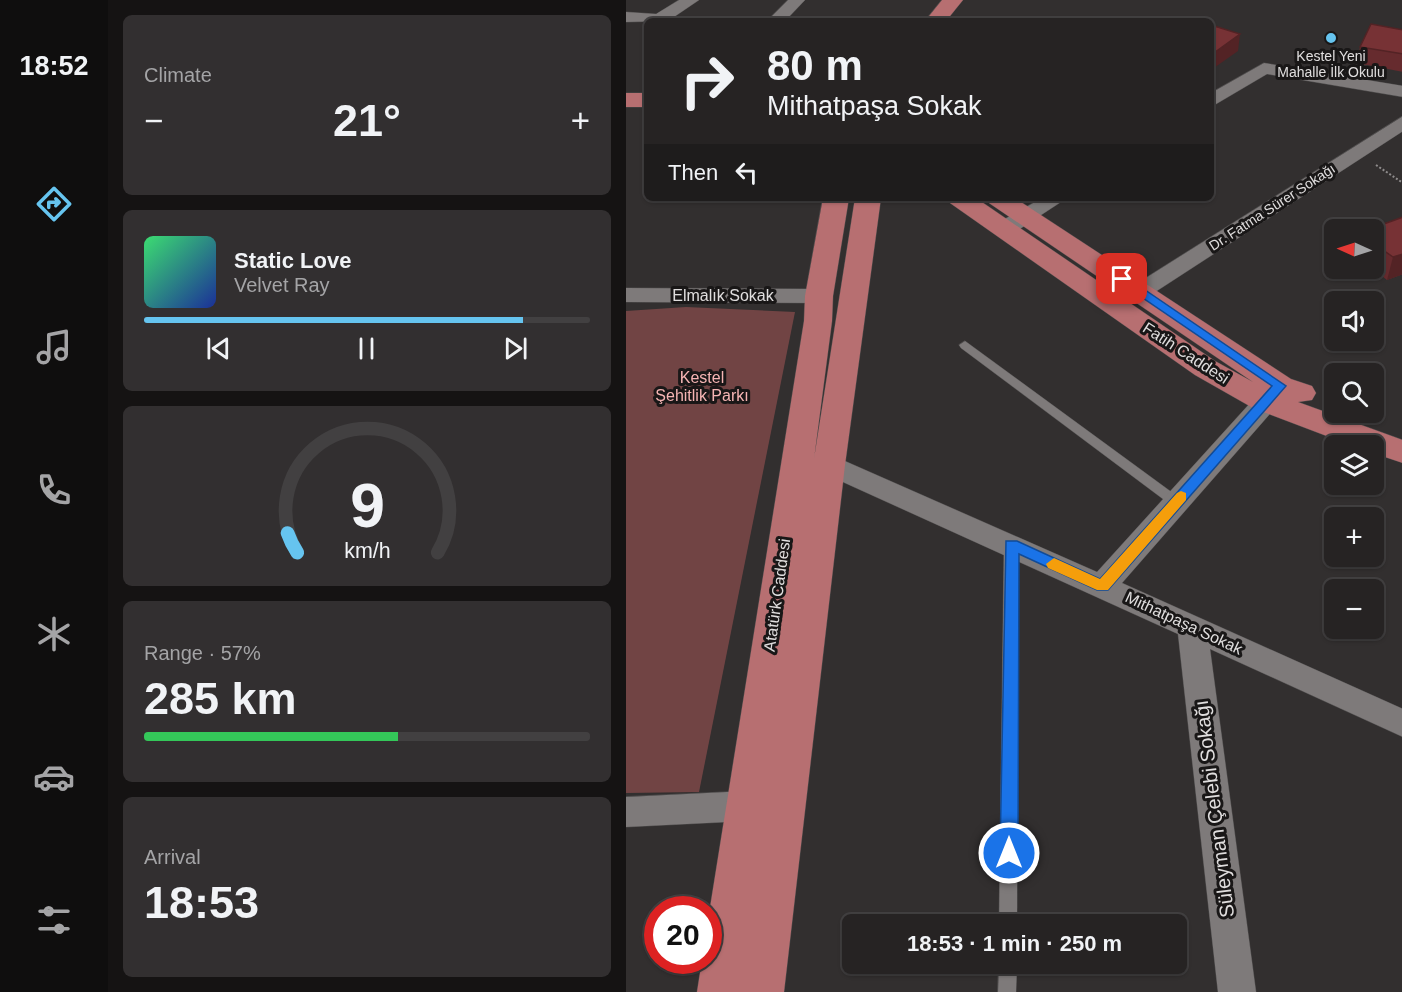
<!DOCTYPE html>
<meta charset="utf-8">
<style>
body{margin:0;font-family:Helvetica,sans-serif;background:#322f30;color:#f1f3f6;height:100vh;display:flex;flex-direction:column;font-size:22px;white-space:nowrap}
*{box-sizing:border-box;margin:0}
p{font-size:20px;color:#a4a4a6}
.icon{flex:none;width:33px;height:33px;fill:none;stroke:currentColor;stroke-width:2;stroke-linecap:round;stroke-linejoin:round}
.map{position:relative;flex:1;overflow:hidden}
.details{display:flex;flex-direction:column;gap:15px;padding:15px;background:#151313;width:518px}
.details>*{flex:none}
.banner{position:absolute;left:18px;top:18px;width:570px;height:183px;border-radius:9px;box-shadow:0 2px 4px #0004,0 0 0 2px #424041;background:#262323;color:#f1f3f6;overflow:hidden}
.needle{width:39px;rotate:273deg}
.fabs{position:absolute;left:698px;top:219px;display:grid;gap:12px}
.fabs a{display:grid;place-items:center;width:60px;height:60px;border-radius:9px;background:#262323;box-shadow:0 2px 4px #0004,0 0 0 2px #424041;font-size:30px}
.speed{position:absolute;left:18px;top:896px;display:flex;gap:12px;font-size:30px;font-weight:700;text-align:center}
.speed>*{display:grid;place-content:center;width:78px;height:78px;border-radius:50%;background:#262323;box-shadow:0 2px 4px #0004,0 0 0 2px #424041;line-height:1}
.speed .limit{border:9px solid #d22;background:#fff;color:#111}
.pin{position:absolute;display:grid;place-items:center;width:51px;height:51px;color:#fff;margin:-26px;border-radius:12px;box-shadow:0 3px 9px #0006}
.me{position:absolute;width:66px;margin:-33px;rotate:0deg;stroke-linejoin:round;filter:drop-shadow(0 0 4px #0008)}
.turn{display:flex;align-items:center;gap:21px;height:126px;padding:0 24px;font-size:27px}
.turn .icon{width:78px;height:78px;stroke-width:2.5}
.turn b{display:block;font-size:42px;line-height:51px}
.then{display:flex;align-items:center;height:57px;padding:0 24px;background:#0003;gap:12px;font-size:22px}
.big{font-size:45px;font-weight:800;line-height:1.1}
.details .tile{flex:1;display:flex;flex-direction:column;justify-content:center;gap:9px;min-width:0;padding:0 21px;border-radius:9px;background:#322f30}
.details .dial{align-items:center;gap:0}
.dial svg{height:156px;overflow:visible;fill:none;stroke:#424041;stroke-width:7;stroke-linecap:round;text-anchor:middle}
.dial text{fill:#f1f3f6;stroke:none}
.song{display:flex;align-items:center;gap:18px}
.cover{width:72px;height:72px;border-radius:9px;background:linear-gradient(135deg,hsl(140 70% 55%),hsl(230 70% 35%))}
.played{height:6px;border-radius:3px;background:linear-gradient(90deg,#66c4ef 85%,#424041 85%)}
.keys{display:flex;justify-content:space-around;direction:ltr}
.heat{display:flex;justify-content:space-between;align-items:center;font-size:33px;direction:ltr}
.charge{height:9px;border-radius:4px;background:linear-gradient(90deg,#34c759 57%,#424041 0)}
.trip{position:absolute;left:216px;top:914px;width:345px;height:60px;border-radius:9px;background:#262323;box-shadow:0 2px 4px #0004,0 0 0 2px #424041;font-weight:800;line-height:60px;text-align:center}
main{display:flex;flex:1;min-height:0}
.tabs{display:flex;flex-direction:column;width:108px;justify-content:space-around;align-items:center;background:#0f0e0e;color:#a4a4a6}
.tabs .icon{width:42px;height:42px}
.tabs .on{color:#66c4ef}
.tabs b{font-size:27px;color:#f1f3f6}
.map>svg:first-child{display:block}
.green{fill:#714444}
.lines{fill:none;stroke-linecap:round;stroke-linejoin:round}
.lane-casing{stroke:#4d4b4b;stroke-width:1}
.street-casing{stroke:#4d4b4b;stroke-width:1}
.primary-casing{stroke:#4d4b4b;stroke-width:1}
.path{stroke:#8f8c8c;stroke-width:2;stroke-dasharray:2 2;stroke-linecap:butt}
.lane{fill:#7e7a7a;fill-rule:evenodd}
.street{fill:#7e7a7a;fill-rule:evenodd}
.primary{fill:#b76f71;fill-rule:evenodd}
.wall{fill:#662b2e}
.shaded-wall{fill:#532325}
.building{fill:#773235;stroke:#532325;stroke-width:1.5}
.route{fill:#1a73e8;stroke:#114b97;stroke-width:1.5}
.slow{fill:#f59e0b}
.poi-dot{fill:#66c4ef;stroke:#191717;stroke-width:2}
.labels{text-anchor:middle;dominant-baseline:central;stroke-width:6;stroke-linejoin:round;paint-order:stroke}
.far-poi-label{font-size:14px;fill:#e0dede;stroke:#191717}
.far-street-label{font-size:14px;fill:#e0dede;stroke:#191717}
.street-label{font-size:16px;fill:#e0dede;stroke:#191717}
.park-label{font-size:16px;fill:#f6b5b4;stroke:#191717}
.near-street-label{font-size:20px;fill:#e0dede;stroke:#191717}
</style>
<main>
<nav class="tabs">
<b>18:52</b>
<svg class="icon on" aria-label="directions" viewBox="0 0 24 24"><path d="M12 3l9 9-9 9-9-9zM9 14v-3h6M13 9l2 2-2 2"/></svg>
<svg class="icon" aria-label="music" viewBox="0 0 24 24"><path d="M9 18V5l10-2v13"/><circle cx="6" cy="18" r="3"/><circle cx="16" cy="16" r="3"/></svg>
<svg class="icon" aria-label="phone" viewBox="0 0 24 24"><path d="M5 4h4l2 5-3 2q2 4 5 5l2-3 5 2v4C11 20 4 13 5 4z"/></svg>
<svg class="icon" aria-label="climate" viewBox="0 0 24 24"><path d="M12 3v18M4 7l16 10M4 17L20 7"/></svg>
<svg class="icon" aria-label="car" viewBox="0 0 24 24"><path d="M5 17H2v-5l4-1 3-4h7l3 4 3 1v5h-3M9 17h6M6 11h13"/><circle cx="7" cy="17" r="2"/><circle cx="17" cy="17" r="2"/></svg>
<svg class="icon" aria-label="filters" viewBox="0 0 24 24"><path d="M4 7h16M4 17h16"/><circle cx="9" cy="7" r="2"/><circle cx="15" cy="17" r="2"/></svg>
</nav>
<section class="details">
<div class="tile"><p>Climate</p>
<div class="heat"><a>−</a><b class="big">21°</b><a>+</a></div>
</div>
<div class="tile">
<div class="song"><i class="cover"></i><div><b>Static Love</b><p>Velvet Ray</p></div></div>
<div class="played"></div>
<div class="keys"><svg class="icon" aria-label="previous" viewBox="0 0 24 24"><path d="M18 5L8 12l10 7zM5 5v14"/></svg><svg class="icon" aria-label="pause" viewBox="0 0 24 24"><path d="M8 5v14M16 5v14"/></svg><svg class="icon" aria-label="next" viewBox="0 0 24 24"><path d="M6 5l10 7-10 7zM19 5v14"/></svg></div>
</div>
<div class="tile dial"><svg viewBox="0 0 100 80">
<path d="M14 69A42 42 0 1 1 86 69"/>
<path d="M14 69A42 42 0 0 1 9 59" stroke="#66c4ef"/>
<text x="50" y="56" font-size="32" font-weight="700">9</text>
<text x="50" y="72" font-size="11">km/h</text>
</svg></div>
<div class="tile"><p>Range · 57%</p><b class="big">285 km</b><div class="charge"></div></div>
<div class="tile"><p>Arrival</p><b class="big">18:53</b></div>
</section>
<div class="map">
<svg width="777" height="992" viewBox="0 0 777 992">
<rect width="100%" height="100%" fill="#322f2f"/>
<polygon class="green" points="60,307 169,312 73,792 0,793 0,311"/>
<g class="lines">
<g class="lane-casing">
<g id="lane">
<polygon points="339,341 555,499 557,502 555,505 545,505 335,348 333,345"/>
<polygon points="385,540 390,541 392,545 391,924 373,924 378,545 380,541"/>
<polygon points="373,963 391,963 390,992 372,992"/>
</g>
</g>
<g class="street-casing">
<g id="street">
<polygon points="53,0 73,0 42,21 0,22 0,12 30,14"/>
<polygon points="162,0 179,0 159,21 141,21"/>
<polygon points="638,63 777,86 777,97 641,74 585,107 585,93"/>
<polygon points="777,116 777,131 523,296 507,296 504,291 507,286"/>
<polygon points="416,198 441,198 386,234 370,234 367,229 370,224"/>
<polygon points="0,288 193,289 201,291 204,296 201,301 193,303 0,302"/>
<polygon points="654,378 663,380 666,386 663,392 496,583 777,709 777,737 584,649 630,992 592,992 552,634 197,473 174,467 170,461 174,455 183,452 212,458 471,572 645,380"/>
<polygon points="121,791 133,795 138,806 133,817 121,821 0,827 0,797"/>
</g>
</g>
<g class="primary-casing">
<g id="primary">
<polygon points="316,0 337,0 320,21 299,21"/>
<rect x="0" y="93" width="21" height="14"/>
<polygon points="197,198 223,198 207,296 206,321 188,459 229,198 255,198 219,465 158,992 71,992 76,960 82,960 82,920 178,321 179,296"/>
<polygon points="320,198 350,198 589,361 627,382 363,203 359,198 389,198 665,379 686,386 690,393 686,400 672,402 777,440 777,463 747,453 747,446 727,446 627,408 569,375 324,203"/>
</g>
</g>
<polyline class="path" points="750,165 777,183"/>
<use href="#lane" class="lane"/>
<use href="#street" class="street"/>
<use href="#primary" class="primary"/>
</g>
<g class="wall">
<polygon points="777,30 777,72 731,63 734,47"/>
<polygon points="777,217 777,274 761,280 746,268 747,268 747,230"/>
</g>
<g class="shaded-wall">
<polygon points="614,34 612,51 585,70 585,55"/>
<polygon points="777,254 777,274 761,280 767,257"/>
</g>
<g class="building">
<polygon points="745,24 777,30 777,54 734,47"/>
<polygon points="585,25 614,34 585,55"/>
<polygon points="777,217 777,254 767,257 747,243 747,230 741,230"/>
</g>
<polygon class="route" points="492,277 500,277 660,386 482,590 471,590 393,554 392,853 389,859 383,861 377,859 374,853 380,541 391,541 474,579 646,386 492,281"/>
<polygon class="slow" points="555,491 560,493 560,500 482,590 471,590 422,568 420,564 428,558 474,579 551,493"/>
<circle class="poi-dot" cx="705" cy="38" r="6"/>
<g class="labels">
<g class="far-poi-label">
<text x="705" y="56">Kestel Yeni<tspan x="705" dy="16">Mahalle İlk Okulu</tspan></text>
</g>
<g class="far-street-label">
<text transform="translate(646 207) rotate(-33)">Dr. Fatma Sürer Sokağı</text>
</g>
<g class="street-label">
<text x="97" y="295">Elmalık Sokak</text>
<text transform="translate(560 353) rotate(33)">Fatih Caddesi</text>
<text transform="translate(151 595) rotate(-82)">Atatürk Caddesi</text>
<text transform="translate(558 623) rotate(25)">Mithatpaşa Sokak</text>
</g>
<g class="park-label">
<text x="76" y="377">Kestel<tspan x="76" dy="18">Şehitlik Parkı</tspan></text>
</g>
<g class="near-street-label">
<text transform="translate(588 809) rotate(-97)">Süleyman Çelebi Sokağı</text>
</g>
</g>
</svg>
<div class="fabs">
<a><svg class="needle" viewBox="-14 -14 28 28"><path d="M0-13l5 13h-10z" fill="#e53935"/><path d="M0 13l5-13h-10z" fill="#a4a4a6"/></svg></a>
<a><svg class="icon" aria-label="sound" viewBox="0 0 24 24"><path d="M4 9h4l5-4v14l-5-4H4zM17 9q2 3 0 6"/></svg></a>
<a><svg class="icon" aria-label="search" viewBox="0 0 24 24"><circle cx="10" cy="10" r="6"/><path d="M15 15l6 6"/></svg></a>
<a><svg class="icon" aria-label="layers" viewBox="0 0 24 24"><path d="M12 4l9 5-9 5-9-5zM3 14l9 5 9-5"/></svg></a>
<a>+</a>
<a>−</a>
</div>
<div class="speed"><div class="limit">20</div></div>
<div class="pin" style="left:496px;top:279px;background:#d93025"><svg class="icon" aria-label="arrive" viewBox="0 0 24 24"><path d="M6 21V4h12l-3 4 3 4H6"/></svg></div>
<svg class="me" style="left:383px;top:853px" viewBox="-20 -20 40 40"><circle r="17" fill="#1a73e8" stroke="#fff" stroke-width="3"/><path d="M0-11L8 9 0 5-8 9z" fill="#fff"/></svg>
<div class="trip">18:53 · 1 min · 250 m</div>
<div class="banner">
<div class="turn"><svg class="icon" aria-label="right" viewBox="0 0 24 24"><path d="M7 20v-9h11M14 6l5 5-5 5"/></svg><div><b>80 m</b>Mithatpaşa Sokak</div></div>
<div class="then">Then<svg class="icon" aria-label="left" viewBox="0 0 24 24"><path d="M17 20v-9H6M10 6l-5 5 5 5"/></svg></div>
</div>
</div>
</main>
